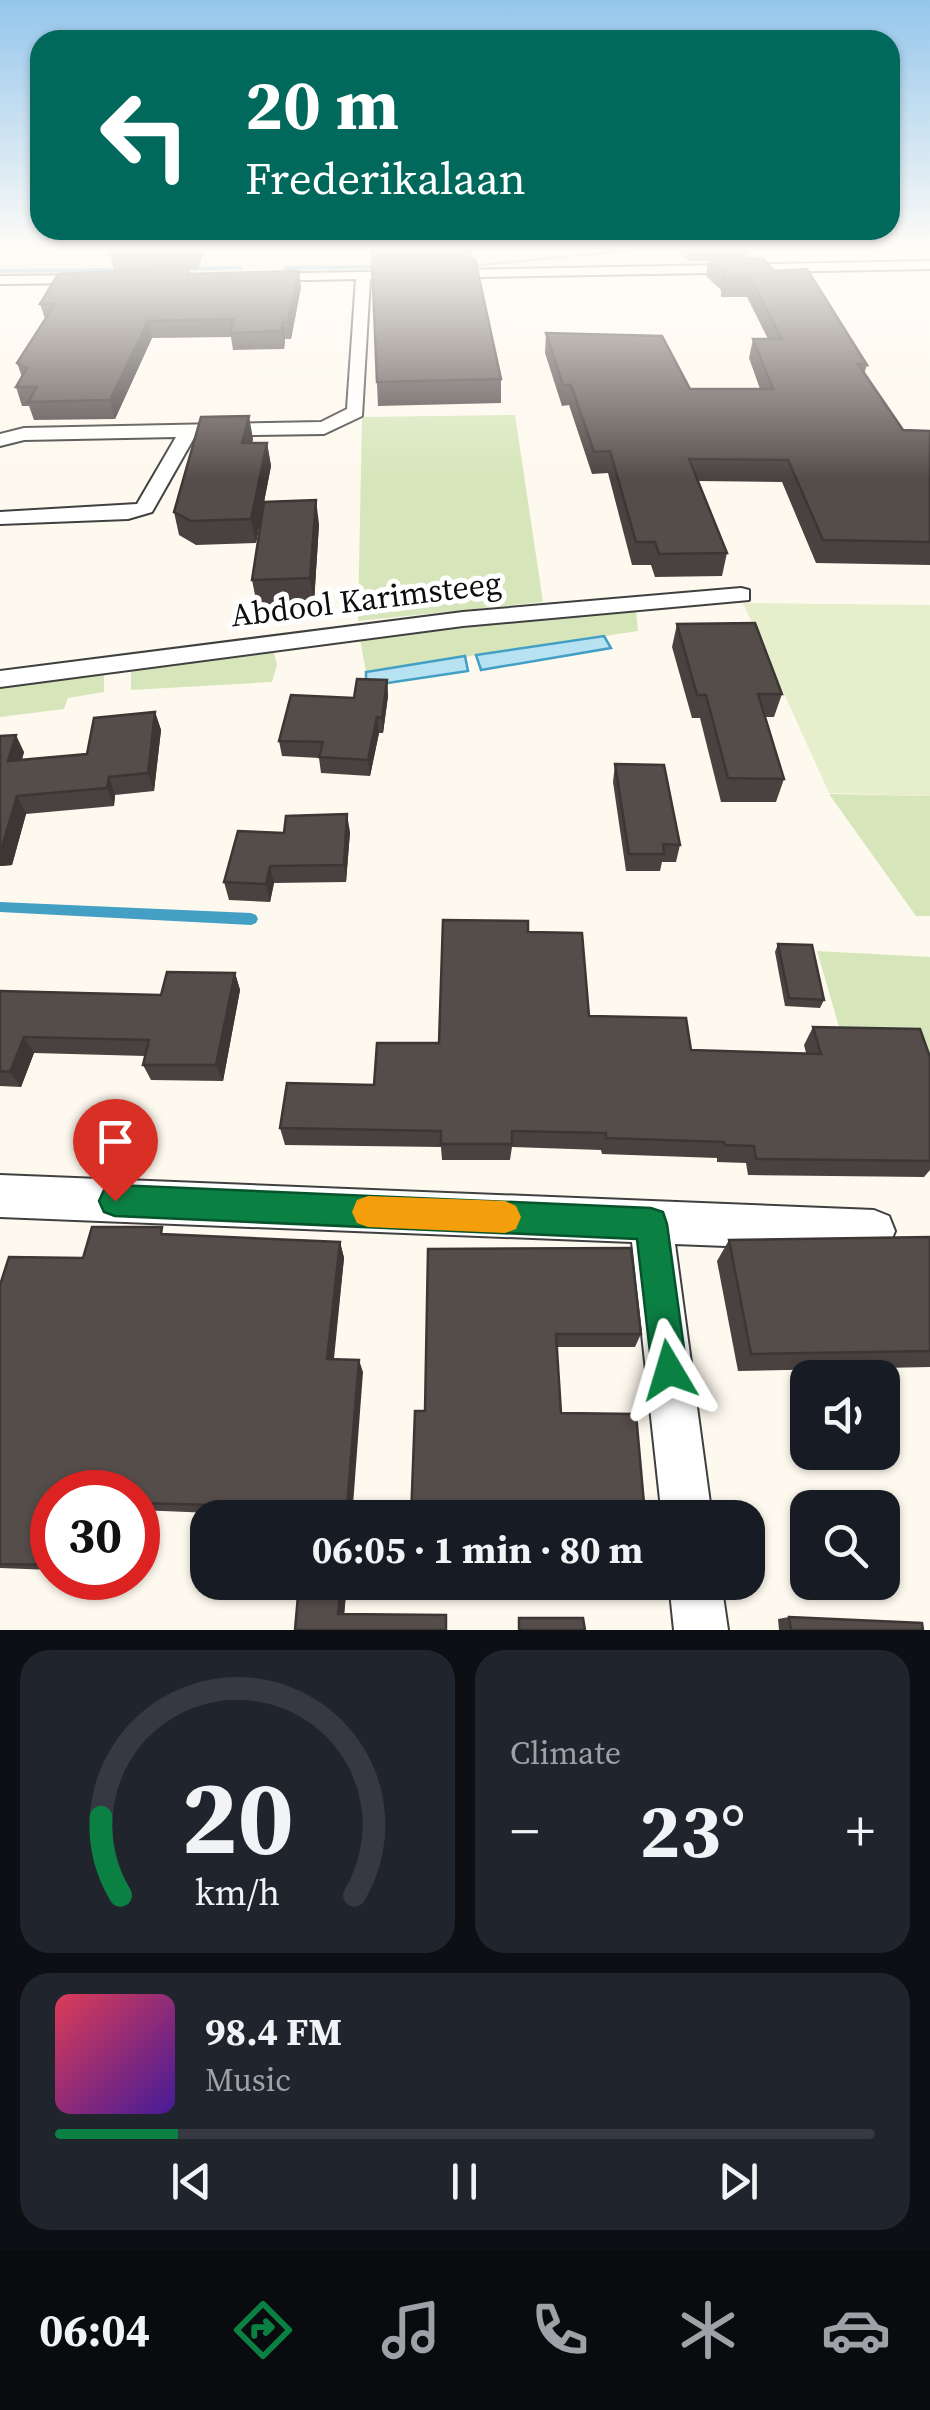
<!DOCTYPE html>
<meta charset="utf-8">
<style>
body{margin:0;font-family:"Source Serif 4",serif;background:#20242c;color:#f1f3f6;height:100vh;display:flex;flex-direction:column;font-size:38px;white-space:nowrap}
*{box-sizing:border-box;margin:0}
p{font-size:32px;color:#9ea1a6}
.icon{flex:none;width:55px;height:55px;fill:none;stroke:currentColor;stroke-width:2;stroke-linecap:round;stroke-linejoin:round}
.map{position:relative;height:1630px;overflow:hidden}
.details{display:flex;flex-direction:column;gap:20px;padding:20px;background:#0d0f14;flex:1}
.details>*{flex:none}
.banner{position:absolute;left:30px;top:30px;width:870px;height:210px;border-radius:30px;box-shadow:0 2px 8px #0004;background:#00695c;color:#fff;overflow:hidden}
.controls{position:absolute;left:790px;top:1360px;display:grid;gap:20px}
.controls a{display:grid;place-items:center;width:110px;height:110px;border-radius:20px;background:#171b24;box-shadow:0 2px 8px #0004;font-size:50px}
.speed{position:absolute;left:30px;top:1470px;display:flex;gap:20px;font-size:50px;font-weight:700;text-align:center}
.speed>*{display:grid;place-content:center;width:130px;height:130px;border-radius:50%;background:#171b24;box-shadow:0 2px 8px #0004;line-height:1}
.speed .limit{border:15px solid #d22;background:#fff;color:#111}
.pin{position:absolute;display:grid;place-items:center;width:85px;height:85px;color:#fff;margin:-102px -42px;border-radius:50% 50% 50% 0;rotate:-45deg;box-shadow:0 0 10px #0007}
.pin .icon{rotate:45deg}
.me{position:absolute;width:110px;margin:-55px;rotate:353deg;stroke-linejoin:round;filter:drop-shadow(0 0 8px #0008)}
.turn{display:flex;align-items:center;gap:35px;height:210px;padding:0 50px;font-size:45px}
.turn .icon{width:130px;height:130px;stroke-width:2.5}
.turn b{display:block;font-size:70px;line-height:85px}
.big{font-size:75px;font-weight:700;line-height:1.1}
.details .widget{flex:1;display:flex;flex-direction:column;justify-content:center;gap:15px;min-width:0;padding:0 35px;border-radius:30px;background:#20242c}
.details .dial{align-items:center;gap:0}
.dial svg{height:260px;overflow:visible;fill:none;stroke:#363941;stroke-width:7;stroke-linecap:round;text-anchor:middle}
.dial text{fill:#f1f3f6;stroke:none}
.song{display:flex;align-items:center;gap:30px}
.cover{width:120px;height:120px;border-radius:15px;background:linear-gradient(135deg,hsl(350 70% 55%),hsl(260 70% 35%))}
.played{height:10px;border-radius:5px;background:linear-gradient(90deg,#0b8043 15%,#363941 15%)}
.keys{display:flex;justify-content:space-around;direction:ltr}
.heat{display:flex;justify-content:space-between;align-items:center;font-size:55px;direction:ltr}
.details .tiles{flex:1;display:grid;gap:20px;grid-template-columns:1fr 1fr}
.widget:last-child{grid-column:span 2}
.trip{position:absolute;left:190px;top:1500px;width:575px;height:100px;border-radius:30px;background:#171b24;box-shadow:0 2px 8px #0004;font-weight:700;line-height:100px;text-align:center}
.menu{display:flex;height:160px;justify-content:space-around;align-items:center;background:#090b0e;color:#9ea1a6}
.menu .icon{width:70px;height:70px}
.menu .selected{color:#0b8043}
.menu b{font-size:45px;color:#f1f3f6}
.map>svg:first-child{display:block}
.green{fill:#d6e6ba}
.pitch{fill:#e6eecb}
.water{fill:#b6e2f2;stroke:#439fc4;stroke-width:2.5}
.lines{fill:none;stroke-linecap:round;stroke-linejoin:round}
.stream{fill:#439fc4;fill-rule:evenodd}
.street-casing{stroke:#404040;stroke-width:4}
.street{fill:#fff;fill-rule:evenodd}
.wall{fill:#494240}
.shaded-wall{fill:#3c3634}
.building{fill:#554d4a;stroke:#3c3634;stroke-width:2.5}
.route{fill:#0b8043;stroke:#07532c;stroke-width:2.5}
.slow{fill:#f59e0b}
.labels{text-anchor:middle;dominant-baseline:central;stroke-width:10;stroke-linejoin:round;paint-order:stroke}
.street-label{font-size:32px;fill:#0d0d0d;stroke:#fff}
</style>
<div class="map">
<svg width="930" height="1630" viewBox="0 0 930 1630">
<rect width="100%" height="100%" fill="#fef9ee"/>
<g class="green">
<polygon points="515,415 543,602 358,621 362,417"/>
<polygon points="636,609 638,631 366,672 360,639"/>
<polygon points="261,649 274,653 277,665 272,682 131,690 131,666"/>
<polygon points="104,669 104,692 68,698 64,709 0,717 0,683"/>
<polygon points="829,794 930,796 930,916 916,916"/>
<polygon points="817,951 930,957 930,1065 842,1037"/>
</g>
<g class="pitch">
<polygon points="0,251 696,251 705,263 0,277"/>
<polygon points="743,603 930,605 930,796 829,793"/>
</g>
<g class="water">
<polygon points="604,636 611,648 481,670 476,655"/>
<polygon points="465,656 468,671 381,684 366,679 366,672"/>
</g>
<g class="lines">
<g class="stream">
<polygon points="614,251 636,251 462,268 459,266"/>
<polygon points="389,265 391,268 286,270 283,268 286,266"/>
<polygon points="241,266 243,269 182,271 179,269 182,267"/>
<polygon points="0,269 127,268 130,270 127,272 0,273"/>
<polygon points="0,902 251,913 256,915 258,919 256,923 251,925 0,912"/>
</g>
<g class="street-casing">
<g id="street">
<polygon points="930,261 930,269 370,279 362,416 324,434 195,436 152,512 128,519 0,524 0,512 137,504 176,437 24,440 0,446 0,434 24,428 321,422 347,409 356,279 258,281 253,274"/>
<polygon points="0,276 92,275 99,279 92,283 0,284"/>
<polygon points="741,588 749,590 749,600 463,626 0,687 0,671 463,612"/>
<polygon points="0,1175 874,1210 889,1216 895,1231 889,1246 874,1252 675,1244 712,1518 662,1518 632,1242 0,1217"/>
<polygon points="669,1582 721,1582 728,1630 674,1630"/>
</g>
</g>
<use href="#street" class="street"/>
</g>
<g class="wall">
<polygon points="109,251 204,251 198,269 189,269 190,273 301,287 291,339 285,339 284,349 233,350 231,337 152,338 115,419 34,420 29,406 22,406 16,387 22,377 17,363 45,319 40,304 155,270 114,270"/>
<polygon points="371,251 471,251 471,259 501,379 501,403 378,406"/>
<polygon points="678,251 747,251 749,253 748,258 774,271 867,365 864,374 903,430 930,431 930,565 816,563 782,482 698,481 727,553 722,576 655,577 651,565 632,565 608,473 592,474 569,405 562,406 545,353 546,333 690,389 760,389 749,358 753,339 768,339 747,297 721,297 721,290 706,276 708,261 689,261"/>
<polygon points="253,439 252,443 267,443 271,466 256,543 196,545 179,535 174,512"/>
<polygon points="319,524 314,603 257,605 252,580"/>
<polygon points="677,624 782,694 774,717 765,717 784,779 776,802 721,802 700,718 692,718 672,647"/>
<polygon points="387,680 388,696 383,733 379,733 370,776 321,773 319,758 282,756 279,741"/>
<polygon points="155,712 161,730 154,791 115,795 114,806 26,814 12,865 0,866 0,736 24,752 22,760 87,754"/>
<polygon points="615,764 680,845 676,862 662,862 660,871 626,871 613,782"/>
<polygon points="350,832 346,882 274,883 270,902 229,900 224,882 284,833"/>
<polygon points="528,932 589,1016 691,1050 806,1053 804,1045 813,1027 930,1057 930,1170 924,1177 748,1175 746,1163 717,1162 717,1158 602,1154 601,1150 512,1147 510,1160 442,1160 441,1147 285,1145 280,1128 374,1085 439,1043"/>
<polygon points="778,944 824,1000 820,1008 785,1006 775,952"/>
<polygon points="235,973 240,990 223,1081 151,1080 143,1065 145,1056 34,1053 21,1087 0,1086 0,991 161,995"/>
<polygon points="166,1234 340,1242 344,1258 334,1359 363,1372 212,1513 138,1510 138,1492 52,1492 52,1570 0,1568 0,1285 83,1258"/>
<polygon points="930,1237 930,1367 738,1371 717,1261 729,1240"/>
<polygon points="428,1249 641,1334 635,1347 557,1347 561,1413 645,1515 643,1518 411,1518 425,1411"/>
<polygon points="202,1582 347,1582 344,1614 447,1618 447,1630 295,1630 299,1589 213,1587"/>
<polygon points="789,1617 923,1630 779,1630 778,1619"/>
</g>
<g class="shaded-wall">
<polygon points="194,251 204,251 198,269"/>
<polygon points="299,271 301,287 291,339 288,322"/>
<polygon points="148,321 152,338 115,419 110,400"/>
<polygon points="283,322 285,339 284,349 281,331"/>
<polygon points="249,416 253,439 246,466 242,443"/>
<polygon points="267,443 271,466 256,543 251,519"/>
<polygon points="316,500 319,524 314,603 310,578"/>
<polygon points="387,680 388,696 383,733 382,718"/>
<polygon points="155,712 161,730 154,791 148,773"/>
<polygon points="377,717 379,733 370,776 368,760"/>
<polygon points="16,735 24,752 16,778 8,761"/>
<polygon points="109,777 115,795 114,806 107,788"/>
<polygon points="17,796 26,814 12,865 0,866 0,847"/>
<polygon points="347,814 350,832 346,882 344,865"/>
<polygon points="270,866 274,883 270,902 266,884"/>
<polygon points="235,973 240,990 223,1081 216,1065"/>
<polygon points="24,1037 34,1053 21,1087 10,1072"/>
<polygon points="340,1242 344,1258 332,1371 327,1359"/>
<polygon points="359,1360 363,1372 352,1518 346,1518"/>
<polygon points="341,1582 347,1582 344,1617 338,1614"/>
</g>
<g class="building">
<polygon points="371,251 471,251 471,253 371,254"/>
<polygon points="686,251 747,251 749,253 690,254"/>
<polygon points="763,258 774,271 807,269 867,365 858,364 903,430 930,431 930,542 823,540 788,460 689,459 727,553 659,554 655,542 636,542 610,451 594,452 571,385 563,385 546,333 662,336 690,389 773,389 753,339 782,339 751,279 724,279 724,272 709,259"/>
<polygon points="475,259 501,379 377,382 372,261"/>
<polygon points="189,268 187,274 299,271 288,322 283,322 281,331 230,333 234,319 148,321 110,400 28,402 37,387 16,387 27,368 17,363 55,304 40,304 58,274"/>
<polygon points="249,416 242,443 267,443 251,519 191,521 174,512 201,417"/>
<polygon points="316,500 310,578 252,580 264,502"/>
<polygon points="755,623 782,694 758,694 784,779 728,778 706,695 697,695 677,624"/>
<polygon points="357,679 387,680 382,718 377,717 368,760 319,757 323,742 279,741 291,695 354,698"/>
<polygon points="155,712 148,773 109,777 107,788 17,796 2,847 0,847 0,736 16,735 8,761 87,754 94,718"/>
<polygon points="615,764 664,765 680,845 663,844 664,854 629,854"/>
<polygon points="347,814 344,865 270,866 266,884 224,882 238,831 284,833 286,816"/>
<polygon points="443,920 528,921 528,932 582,933 589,1016 686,1018 691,1050 821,1054 813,1027 920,1029 930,1057 930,1161 756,1159 754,1146 725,1145 724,1142 606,1138 606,1133 512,1131 512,1144 441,1144 441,1131 280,1128 287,1083 374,1085 377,1043 439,1043"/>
<polygon points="778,944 812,945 824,1000 789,998"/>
<polygon points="167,972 235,973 216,1065 143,1065 149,1040 24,1037 10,1072 0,1071 0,991 161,995"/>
<polygon points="92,1227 162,1227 161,1234 340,1242 327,1359 359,1360 346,1518 212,1518 214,1505 138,1503 138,1492 52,1492 52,1565 0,1564 0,1285 9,1257 83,1258"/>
<polygon points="930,1237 930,1351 751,1354 729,1240"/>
<polygon points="631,1248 641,1334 556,1334 561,1413 636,1414 645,1515 497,1512 497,1518 411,1518 415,1411 425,1411 428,1249"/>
<polygon points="208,1545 208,1582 202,1582"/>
<polygon points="220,1582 341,1582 338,1614 446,1615 446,1630 295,1630 299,1584"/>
<polygon points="789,1617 922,1623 923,1630 791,1630"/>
<polygon points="519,1618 583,1618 585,1630 519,1630"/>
</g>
<linearGradient id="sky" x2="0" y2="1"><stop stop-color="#94c6ec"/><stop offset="0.52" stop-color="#fffcf7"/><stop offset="1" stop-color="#fffcf7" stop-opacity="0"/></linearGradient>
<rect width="930" height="479" fill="url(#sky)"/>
<polygon class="route" points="115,1185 651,1208 663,1212 667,1224 687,1370 682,1383 669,1388 657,1383 652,1370 637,1239 115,1216 104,1212 99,1201 104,1190"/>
<polygon class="slow" points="368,1196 505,1201 516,1206 521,1217 516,1229 505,1233 368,1227 357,1223 352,1212 357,1200"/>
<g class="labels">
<g class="street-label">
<text transform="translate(366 599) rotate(-7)">Abdool Karimsteeg</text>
</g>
</g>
</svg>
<div class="controls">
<a><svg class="icon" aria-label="sound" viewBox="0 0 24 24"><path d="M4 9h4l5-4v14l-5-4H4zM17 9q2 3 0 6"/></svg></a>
<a><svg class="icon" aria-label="search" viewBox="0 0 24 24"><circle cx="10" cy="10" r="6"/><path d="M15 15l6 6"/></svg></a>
</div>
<div class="speed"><div class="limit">30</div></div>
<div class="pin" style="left:115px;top:1201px;background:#d93025"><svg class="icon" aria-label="arrive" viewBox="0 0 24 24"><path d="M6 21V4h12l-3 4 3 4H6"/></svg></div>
<svg class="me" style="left:669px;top:1370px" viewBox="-20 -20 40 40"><path d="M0-17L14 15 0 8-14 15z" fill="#0b8043" stroke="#fff" stroke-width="4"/></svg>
<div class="trip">06:05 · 1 min · 80 m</div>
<div class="banner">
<div class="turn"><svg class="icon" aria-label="left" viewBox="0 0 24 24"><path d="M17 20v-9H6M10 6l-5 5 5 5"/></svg><div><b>20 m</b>Frederikalaan</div></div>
</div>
</div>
<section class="details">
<div class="tiles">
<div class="widget dial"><svg viewBox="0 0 100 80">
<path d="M14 69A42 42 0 1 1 86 69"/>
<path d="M14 69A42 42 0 0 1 8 45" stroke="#0b8043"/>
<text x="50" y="56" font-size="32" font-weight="700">20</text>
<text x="50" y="72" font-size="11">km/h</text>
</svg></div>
<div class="widget"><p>Climate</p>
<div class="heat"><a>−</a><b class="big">23°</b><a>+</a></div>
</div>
<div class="widget">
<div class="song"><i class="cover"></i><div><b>98.4 FM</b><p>Music</p></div></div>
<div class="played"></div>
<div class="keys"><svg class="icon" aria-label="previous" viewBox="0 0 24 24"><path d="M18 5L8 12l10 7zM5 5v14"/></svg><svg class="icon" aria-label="pause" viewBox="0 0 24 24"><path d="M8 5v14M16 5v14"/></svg><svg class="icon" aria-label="next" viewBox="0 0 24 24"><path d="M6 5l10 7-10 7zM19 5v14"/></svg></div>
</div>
</div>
</section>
<nav class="menu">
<b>06:04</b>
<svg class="icon selected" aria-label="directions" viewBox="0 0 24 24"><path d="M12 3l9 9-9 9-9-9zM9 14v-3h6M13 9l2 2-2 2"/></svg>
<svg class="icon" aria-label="music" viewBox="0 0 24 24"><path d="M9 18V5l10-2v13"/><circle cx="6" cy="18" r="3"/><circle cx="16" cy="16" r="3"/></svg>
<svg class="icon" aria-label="phone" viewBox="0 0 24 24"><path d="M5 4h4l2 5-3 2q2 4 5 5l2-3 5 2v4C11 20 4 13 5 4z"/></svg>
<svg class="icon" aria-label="climate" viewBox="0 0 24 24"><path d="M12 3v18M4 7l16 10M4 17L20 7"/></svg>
<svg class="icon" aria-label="car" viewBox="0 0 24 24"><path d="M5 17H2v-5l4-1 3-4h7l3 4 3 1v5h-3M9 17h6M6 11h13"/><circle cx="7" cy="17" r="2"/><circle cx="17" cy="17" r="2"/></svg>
</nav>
